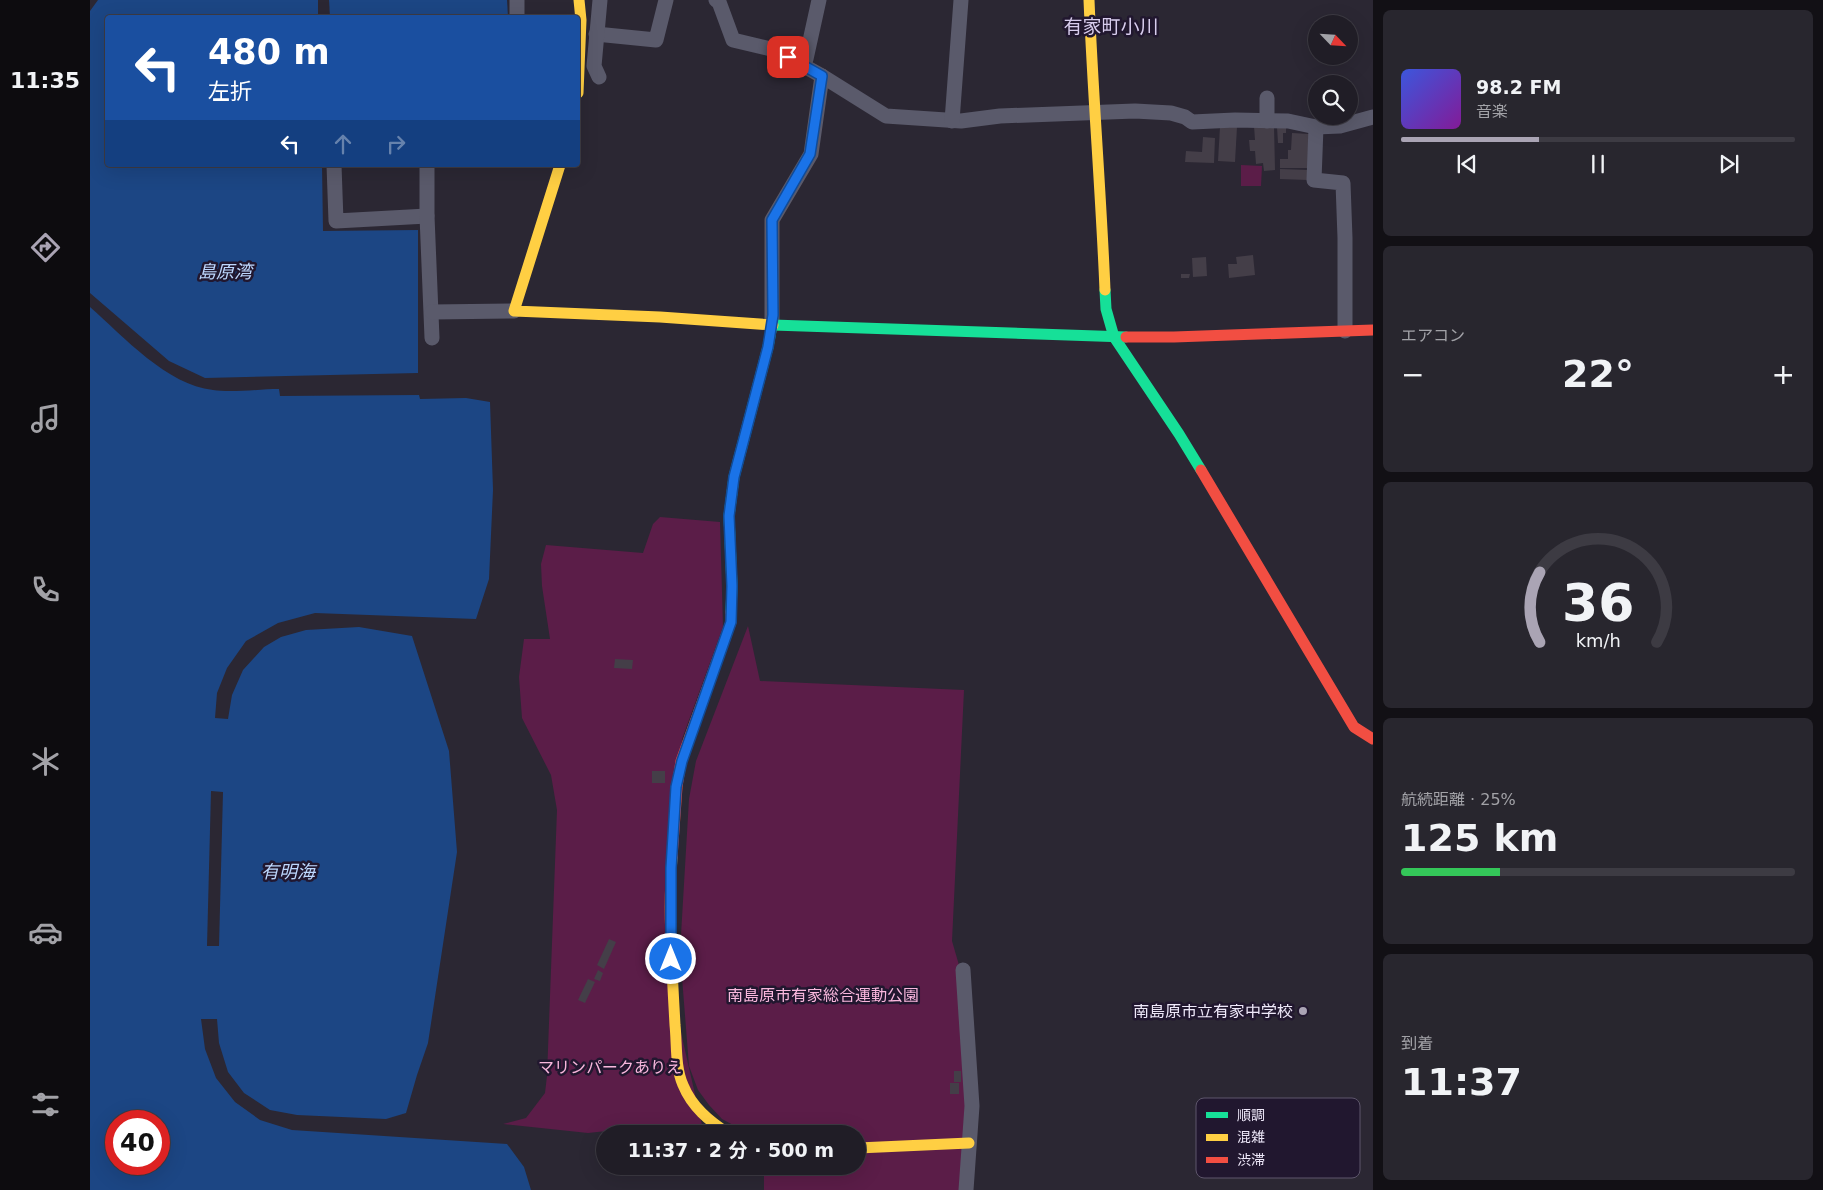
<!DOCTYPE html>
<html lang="ja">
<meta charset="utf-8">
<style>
body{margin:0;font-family:"DejaVu Sans","Noto Sans JP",sans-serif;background:#28262e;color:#f1f3f6;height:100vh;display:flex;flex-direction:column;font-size:19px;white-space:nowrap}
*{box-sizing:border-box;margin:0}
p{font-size:16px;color:#a2a2a7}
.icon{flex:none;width:28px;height:28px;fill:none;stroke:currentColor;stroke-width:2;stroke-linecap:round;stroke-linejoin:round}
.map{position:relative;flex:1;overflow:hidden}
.sheet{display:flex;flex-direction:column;gap:10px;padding:10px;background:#121015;width:450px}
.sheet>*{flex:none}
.hud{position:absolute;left:15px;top:15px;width:475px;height:152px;border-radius:5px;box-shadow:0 5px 20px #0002,0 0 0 1px #3d3b43;background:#1a4fa0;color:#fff;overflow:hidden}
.needle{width:32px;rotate:115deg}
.fabs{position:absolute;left:1218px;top:15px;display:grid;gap:10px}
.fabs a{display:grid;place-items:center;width:50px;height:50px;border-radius:50%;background:#201d26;box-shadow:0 5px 20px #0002,0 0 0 1px #3d3b43;font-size:25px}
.speed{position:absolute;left:15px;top:1110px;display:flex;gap:10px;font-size:25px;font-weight:700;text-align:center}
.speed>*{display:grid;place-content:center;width:65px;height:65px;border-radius:50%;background:#201d26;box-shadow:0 5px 20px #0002,0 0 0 1px #3d3b43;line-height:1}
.speed .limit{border:8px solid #d22;background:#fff;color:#111}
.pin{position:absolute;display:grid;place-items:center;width:42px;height:42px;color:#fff;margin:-21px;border-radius:10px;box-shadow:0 2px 8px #0006}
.me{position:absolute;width:55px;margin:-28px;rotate:0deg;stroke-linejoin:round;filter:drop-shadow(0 0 4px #0008)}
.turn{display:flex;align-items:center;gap:18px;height:105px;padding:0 20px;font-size:22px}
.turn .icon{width:65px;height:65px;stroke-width:2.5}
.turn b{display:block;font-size:35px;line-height:42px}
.lanes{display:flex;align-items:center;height:48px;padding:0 20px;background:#0003;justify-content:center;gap:25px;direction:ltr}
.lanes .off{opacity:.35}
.big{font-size:38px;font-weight:700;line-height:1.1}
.sheet .tile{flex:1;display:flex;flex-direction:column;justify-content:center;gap:8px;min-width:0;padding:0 18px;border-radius:8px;background:#28262e}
.sheet .dial{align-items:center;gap:0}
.dial svg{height:130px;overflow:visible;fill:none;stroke:#3d3b43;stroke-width:7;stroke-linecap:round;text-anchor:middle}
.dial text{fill:#f1f3f6;stroke:none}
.song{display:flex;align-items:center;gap:15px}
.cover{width:60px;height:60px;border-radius:8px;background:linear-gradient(135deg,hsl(230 70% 55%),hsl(290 70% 35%))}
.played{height:5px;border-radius:2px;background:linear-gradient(90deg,#aaa4b4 35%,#3d3b43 35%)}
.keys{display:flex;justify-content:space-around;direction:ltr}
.heat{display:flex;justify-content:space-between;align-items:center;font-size:28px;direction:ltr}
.charge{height:8px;border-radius:4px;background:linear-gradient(90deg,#34c759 25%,#3d3b43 0)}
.trip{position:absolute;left:506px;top:1125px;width:270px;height:50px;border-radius:25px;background:#201d26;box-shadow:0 5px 20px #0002,0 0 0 1px #3d3b43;font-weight:700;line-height:50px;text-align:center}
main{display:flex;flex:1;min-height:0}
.tabs{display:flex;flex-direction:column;width:90px;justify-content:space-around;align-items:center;background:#0d0c0f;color:#a2a2a7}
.tabs .icon{width:35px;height:35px}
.tabs .on{color:#aaa4b4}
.tabs b{font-size:22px;color:#f1f3f6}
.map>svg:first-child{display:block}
.green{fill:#5b1d48}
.water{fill:#1c4684;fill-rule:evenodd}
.pier{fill:#2b2733}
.building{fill:#443e48}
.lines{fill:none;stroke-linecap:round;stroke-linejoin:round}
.street{stroke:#5a5a6b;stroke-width:15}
.fast{stroke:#16e098;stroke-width:11}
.slow{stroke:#ffcf43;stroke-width:11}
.jam{stroke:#f24e42;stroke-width:11}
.route-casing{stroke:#114b97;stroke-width:12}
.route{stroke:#1a73e8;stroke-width:9}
.poi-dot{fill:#aaa4b4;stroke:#21172f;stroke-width:2}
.labels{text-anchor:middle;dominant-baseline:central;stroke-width:5;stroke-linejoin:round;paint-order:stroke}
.park-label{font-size:16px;fill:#f9b7dd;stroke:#21172f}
.poi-label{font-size:16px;fill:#eee8f9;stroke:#21172f;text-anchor:end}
.water-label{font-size:18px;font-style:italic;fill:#bdd7fe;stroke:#21172f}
.quarter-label{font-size:19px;fill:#d8cdee;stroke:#21172f}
.key{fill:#21172f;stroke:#5e566c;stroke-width:1}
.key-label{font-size:14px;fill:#eee8f9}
</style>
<main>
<nav class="tabs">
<b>11:35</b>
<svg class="icon on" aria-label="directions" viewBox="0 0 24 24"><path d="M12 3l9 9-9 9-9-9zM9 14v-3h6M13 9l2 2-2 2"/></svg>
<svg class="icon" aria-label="music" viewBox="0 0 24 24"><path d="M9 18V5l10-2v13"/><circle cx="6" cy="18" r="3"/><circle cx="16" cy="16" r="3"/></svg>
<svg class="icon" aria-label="phone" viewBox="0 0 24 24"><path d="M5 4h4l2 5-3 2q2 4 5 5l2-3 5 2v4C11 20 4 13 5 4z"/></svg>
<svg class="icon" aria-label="climate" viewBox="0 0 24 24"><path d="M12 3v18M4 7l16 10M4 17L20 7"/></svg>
<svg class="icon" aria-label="car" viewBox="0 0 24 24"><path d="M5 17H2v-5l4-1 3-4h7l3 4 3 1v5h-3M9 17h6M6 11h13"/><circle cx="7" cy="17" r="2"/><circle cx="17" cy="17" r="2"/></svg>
<svg class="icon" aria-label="filters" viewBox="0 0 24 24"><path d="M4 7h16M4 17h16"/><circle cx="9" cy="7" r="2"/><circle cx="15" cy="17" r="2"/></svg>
</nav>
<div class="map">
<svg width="1283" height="1190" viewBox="0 0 1283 1190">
<rect width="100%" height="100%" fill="#2b2733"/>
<g class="green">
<polygon points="1151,165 1172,166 1171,186 1151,186"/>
<polygon points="570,517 630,522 633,627 592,739 574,958 612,1125 572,1125 498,1133 413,1124 436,1118 455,1093 457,1076 467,810 461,775 432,718 429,677 434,639 460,639 452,586 451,564 456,545 553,553 563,524"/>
<polygon points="658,626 670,681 874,690 862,941 871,972 878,1113 872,1190 674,1190 674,1166 768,1166 768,1134 660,1134 632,1119 619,1105 608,1090 599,1066 590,952 599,799 606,761"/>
</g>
<g class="water">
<polygon points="8,0 228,0 228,17 18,18 18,165 232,165 233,231 328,230 328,373 115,378 79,361 0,293 0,11"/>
<polygon points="239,0 417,0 418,17 240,17"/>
<path d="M0,307c34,30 77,78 123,83 18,3 47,-1 66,-1l1,7 139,-1 1,4 46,-1 24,4 3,88 -4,89 -13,40 -161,-6 -37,10 -32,18 -19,27 -10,25 -2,25 13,1 4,-24 11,-25 21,-23 17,-10 25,-7 53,-3 53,9 37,115 8,101 -29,191 -11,32 -11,38 -20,6 -89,-4 -27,-5 -26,-17 -16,-21 -9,-29 -2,-24h-16l4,30 11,29 19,24 25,18 32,10 215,14 17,23 7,23h-441zM26,1121h43v43h-43z"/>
</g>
<polygon class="pier" points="121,791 133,792 129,946 117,946"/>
<g class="building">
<polygon points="1164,126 1184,126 1185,170 1174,171 1173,163 1166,164 1165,151 1160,151 1159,140 1165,140"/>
<polygon points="1196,126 1196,133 1193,133 1193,143 1188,143 1187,127"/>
<polygon points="1130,127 1147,127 1145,162 1128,161"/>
<polygon points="1202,133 1219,134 1218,168 1190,168 1190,159 1198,159 1198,150 1201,150"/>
<polygon points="1113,137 1125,138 1124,163 1095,162 1096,151 1112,152"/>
<polygon points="1190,169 1218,170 1218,180 1190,179"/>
<polygon points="1163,255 1165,275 1139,278 1138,264 1147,264 1146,257"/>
<polygon points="1116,257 1117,276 1103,277 1102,258"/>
<polygon points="1091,274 1100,274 1099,278 1091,278"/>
<polygon points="525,659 543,660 542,669 524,668"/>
<rect x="562" y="771" width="13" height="12"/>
<polygon points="519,939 526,942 514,969 507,965"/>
<polygon points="508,970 513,973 510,981 504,979"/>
<polygon points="498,979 505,982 495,1003 488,1000"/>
<rect x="864" y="1071" width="7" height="11"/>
<rect x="860" y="1083" width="9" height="11"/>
</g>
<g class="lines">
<g class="street">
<polyline points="427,0 427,18"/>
<polyline points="626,0 629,2 643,40 685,50 732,76 796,116 871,121 910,116 1045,111 1081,113 1095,117 1102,122 1145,120 1198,121 1226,127 1250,126 1283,117"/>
<polyline points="506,34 566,40 576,0"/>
<polyline points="712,64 716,59 729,0"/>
<polyline points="509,77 504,66 510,0"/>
<polyline points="1177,98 1177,121"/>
<polyline points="862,121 871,0"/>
<polyline points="1226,127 1224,180 1253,183 1255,238 1255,331"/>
<polyline points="244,165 246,221 337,216"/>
<polyline points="337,165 337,216 342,338"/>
<polyline points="342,312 424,311"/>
<polyline points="682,325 682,220 721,154 732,76"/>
<polyline points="873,970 882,1106 876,1190"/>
</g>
<g class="fast">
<polyline points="1015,290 1016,309 1024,337 1089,434 1111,470"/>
<polyline points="683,325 1036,337"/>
<polyline points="641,612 642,586 639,516 644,477 678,347 682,325"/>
</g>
<g class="slow">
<path d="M999,0c4,97 12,193 16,290"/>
<polyline points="488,93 491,20 489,0"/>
<polyline points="470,165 424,311 570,317 683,325"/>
<path d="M582,857c-4,55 0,112 3,168 2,19 0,42 8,60 9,22 26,36 46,49"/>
<polyline points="768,1148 879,1143"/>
</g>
<g class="jam">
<polyline points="1036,337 1084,337 1283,330"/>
<polyline points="1111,470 1264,727 1283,739"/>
<polyline points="582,857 587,787 591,761 641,622 641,612"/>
</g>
</g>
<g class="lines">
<g class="route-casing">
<polyline id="route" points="581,959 581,868 586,787 592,761 641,622 642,586 639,516 644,477 678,347 683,315 682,220 720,154 732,76 698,57"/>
</g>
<use href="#route" class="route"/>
</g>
<circle class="poi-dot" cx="1213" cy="1011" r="5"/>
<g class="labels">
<g class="park-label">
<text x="733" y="995">南島原市有家総合運動公園</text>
<text x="520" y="1067">マリンパークありえ</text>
</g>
<g class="poi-label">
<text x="1203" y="1011">南島原市立有家中学校</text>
</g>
<g class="water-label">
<text x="135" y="271">島原湾</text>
<text x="198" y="871">有明海</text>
</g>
<g class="quarter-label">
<text x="1021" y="26">有家町小川</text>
</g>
</g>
<rect x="1106" y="1098" width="164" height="80" rx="8" class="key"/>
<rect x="1116" y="1112" width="22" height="6" fill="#16e098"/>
<rect x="1116" y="1134" width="22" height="7" fill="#ffcf43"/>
<rect x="1116" y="1157" width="22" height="6" fill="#f24e42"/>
<g class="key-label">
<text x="1147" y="1120">順調</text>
<text x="1147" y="1142">混雑</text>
<text x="1147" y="1165">渋滞</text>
</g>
</svg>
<div class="fabs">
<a><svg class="needle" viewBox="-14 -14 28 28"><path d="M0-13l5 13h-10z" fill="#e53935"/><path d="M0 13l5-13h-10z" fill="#a2a2a7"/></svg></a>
<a><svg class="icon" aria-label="search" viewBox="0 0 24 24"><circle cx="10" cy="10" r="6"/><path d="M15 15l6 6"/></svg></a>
</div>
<div class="speed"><div class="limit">40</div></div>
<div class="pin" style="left:698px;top:57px;background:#d93025"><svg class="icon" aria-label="arrive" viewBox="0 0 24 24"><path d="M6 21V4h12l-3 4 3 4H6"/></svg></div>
<svg class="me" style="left:581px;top:959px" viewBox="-20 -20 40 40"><circle r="17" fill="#1a73e8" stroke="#fff" stroke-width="3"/><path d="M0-11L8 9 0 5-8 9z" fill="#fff"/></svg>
<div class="trip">11:37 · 2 分 · 500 m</div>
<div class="hud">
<div class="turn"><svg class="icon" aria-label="left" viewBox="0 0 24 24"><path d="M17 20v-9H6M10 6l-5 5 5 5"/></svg><div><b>480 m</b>左折</div></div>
<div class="lanes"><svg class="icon" aria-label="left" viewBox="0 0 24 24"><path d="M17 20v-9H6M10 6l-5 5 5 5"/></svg><svg class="icon off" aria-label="ahead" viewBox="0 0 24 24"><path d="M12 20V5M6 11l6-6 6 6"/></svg><svg class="icon off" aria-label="right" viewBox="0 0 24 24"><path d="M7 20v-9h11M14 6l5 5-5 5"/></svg></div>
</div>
</div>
<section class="sheet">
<div class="tile">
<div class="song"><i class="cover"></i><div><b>98.2 FM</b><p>音楽</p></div></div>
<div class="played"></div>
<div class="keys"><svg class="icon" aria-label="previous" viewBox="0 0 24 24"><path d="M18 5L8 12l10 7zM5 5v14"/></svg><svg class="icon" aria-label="pause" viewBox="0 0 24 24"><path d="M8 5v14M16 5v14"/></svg><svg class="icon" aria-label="next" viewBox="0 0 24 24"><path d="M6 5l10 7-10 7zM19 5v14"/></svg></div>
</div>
<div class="tile"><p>エアコン</p>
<div class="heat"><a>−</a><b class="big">22°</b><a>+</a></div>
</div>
<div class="tile dial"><svg viewBox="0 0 100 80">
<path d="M14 69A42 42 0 1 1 86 69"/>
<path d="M14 69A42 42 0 0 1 14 26" stroke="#aaa4b4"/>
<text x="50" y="56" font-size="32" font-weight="700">36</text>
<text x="50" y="72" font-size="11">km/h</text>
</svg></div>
<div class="tile"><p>航続距離 · 25%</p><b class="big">125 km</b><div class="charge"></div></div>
<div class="tile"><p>到着</p><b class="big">11:37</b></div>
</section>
</main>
